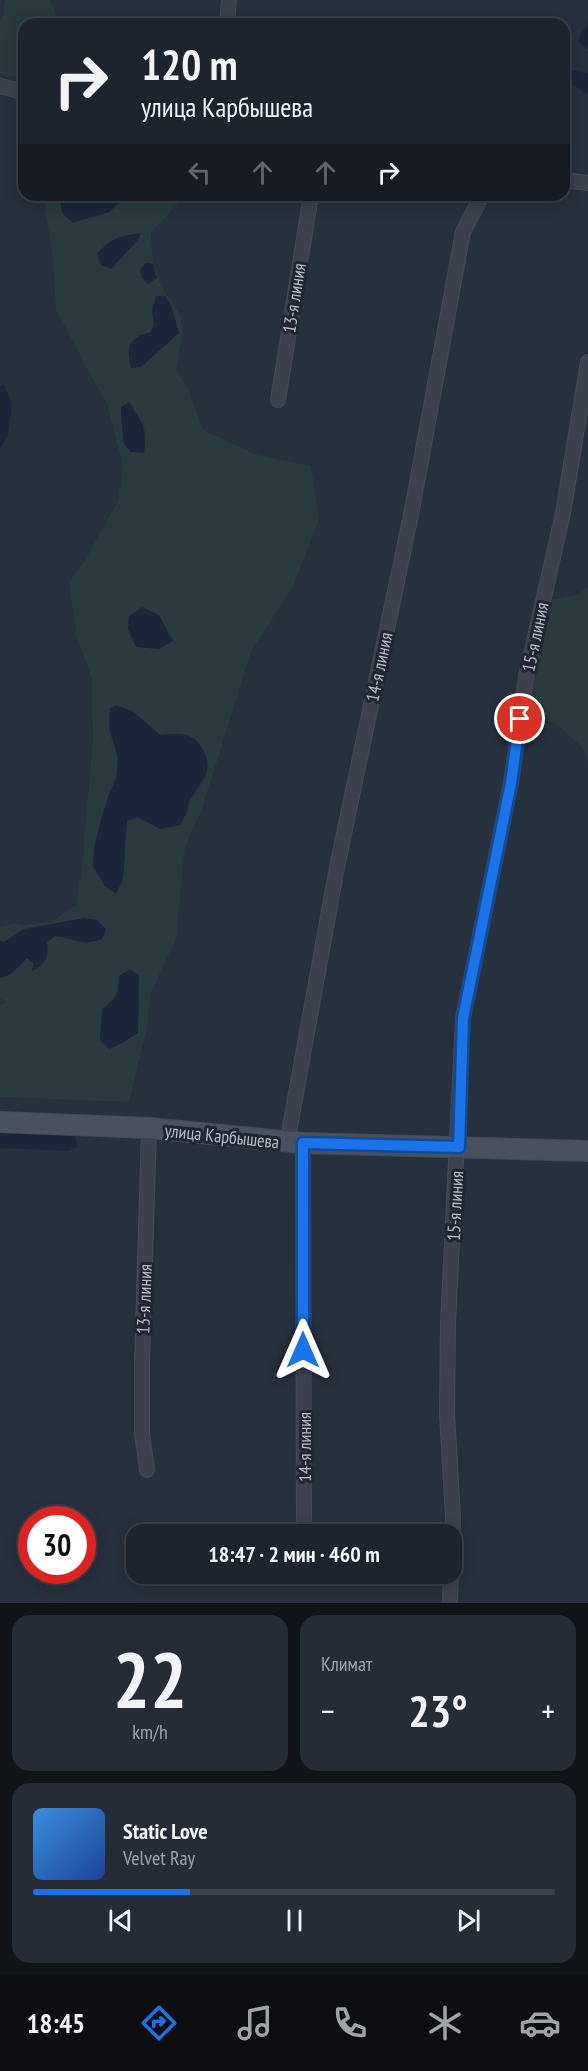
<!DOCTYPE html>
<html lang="ru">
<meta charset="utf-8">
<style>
body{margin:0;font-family:"PT Sans Narrow",sans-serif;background:#252c36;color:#f1f3f6;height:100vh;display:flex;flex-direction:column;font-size:22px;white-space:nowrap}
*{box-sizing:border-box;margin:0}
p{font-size:20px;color:#a0a4aa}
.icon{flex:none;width:33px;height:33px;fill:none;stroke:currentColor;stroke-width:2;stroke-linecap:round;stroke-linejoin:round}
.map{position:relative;height:1603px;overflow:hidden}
.panel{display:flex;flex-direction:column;gap:12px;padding:12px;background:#101419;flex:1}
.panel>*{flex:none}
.banner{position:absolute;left:18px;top:18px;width:552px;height:183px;border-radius:18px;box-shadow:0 3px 15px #0003,0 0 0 2px #3b414a;background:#1d242e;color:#f1f3f6;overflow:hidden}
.speed{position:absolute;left:18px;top:1506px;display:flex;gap:12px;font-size:30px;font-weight:700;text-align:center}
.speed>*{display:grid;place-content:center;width:78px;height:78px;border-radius:50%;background:#1d242e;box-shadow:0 3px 15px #0003,0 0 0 2px #3b414a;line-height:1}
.speed .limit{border:9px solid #d22;background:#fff;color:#111}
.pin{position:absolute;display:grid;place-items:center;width:51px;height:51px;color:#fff;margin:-26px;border:3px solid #fff;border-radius:50%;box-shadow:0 2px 6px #0007}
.me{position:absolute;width:66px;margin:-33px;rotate:0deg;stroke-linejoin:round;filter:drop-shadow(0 0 4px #0008)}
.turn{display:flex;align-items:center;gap:21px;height:126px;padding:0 24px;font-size:27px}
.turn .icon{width:78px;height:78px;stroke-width:2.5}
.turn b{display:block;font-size:42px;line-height:51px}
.lanes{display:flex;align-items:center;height:57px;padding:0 24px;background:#0003;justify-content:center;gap:30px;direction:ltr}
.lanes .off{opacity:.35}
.big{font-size:45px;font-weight:800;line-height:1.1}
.panel .tile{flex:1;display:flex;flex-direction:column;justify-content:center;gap:9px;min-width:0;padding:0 21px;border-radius:18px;background:#252c36}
.panel .dial{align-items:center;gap:0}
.dial b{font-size:78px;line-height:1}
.song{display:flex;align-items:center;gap:18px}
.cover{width:72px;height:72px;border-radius:9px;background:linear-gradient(135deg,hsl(210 70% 55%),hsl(220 70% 35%))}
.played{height:6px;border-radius:3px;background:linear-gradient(90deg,#1a73e8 30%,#3b414a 30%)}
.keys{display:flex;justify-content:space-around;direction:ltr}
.heat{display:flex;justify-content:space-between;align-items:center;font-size:33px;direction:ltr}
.panel .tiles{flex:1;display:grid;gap:12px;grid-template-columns:1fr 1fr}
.tile:last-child{grid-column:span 2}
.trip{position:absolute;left:126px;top:1524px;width:336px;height:60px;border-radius:18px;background:#1d242e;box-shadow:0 3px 15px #0003,0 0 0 2px #3b414a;font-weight:800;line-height:60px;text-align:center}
.tab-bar{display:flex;height:96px;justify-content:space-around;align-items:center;background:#0c0e12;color:#a0a4aa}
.tab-bar .icon{width:42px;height:42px}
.tab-bar .selected{color:#1a73e8}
.tab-bar b{font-size:27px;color:#f1f3f6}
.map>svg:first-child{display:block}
.green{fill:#293b3e;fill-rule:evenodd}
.water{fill:#1b263b}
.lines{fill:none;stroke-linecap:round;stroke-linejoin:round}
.minor-casing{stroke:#444b57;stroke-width:16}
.secondary-casing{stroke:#444b57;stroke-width:22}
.minor{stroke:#3b424e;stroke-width:14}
.secondary{stroke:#495160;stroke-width:20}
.route-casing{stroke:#114b97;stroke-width:15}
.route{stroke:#1a73e8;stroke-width:10}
.labels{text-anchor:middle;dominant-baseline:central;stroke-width:6;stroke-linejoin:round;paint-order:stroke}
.street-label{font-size:18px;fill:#b7bdc8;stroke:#202733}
</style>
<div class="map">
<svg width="588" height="1603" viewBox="0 0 588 1603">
<rect width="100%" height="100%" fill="#27303d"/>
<g class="green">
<polygon points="5,0 50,0 60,24 24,24 24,79 0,74 0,22 2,19"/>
<path d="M43,195h16l3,18 47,-1 19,-17h58l-35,38 2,30 13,31 14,20 3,17 -7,38 13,22 14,39 54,25 54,11 8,54 -26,66 -42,66 -49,157 -17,38 -9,91 -25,55 -5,39 -17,70 -129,-5v-91l6,-4 -6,-4v-20c11,-2 19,-12 27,-20l6,5 14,-21 8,-6 12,2 21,6 -3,-26 -61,11 -20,13 -4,-1v-14l14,-4 8,2 29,-3 25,-17 6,-40 11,-125 -1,-61 -16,-45 -7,-52 15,-20 34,-61 5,-35 -15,-59 -52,-97 -3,-53zM156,296h9l6,9 8,28 -12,10 -31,-7 15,-4 3,-8 -2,-14zM129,402l13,20 4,13 -23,7 -2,-35zM132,711l28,24 14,-1 29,48 -13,18 -3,16 -50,1 -10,4 -2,17 -17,-41c13,-31 11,-38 1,-68z"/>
<polygon points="588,587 588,763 583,748 555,723 526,715 552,600 577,595"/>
</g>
<g class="water">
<polygon points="588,23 588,49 579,42 580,35"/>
<polygon points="570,70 588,73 588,94 584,93 569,81"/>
<polygon points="59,195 128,195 109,212 73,223 62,213"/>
<path d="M141,233l-4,8 -26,28 -10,-4 -4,-12c16,-15 22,-17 44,-20z"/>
<polygon points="146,263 153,264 157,278 148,284 142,278 140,270"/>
<path d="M156,296h9l6,9 8,28 -38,34 -10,1c-5,-24 -2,-29 20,-36l3,-8 -2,-14z"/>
<polygon points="4,385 12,403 8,436 0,449 0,386"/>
<path d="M129,402c13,20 18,27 15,51l-14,-1 -7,-10 -2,-35z"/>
<polygon points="142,607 159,615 173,641 159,649 136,647 128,629 129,616"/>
<path d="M116,705l16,6 28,24c10,-1 24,-3 33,3 9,6 17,22 14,33 -3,11 -12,18 -17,29 -4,9 -4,17 -10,25l-20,4 -23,-12 -10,4 -4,58 -7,15 -11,-8 -12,-19 1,-19 6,-25 8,-26 9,-20 1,-21 -9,-27 1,-21z"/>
<path d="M85,918l12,2 9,9 -4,10c-21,8 -26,-1 -47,-3l-8,6c2,15 -1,22 -15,29l1,-8 -6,-5c-8,8 -16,18 -27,20v-37l4,1 20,-13z"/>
<path d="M130,969l9,6 -1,58 -16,10 -13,6 -9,-9 2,-31c15,-11 16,-15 17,-33z"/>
<polygon points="0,1131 75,1136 77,1147 69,1151 0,1148"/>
</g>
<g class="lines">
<g class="minor-casing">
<g id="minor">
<polyline points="227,24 229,0"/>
<polyline points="0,86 24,92"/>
<polyline points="564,180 588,183"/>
<polyline points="278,400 311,195"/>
<polyline points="287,1143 337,867 411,515 463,232 482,195"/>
<polyline points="303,1143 304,1534"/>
<polyline points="147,1470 142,1433 142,1365 149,1128"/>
<polyline points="452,1557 453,1517 447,1413 448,1324 463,1018 511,783 526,677 563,513 588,362"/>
<polyline points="450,1603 451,1574"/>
</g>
</g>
<g class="secondary-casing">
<polyline id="secondary" points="0,1122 149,1128 303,1143 588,1151"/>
</g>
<use href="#minor" class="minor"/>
<use href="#secondary" class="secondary"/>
</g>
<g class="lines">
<g class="route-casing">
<polyline id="route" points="303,1350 303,1143 459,1147 463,1018 511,783 520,719"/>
</g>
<use href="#route" class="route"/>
</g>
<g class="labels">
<g class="street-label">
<text transform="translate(294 298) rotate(-81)">13-я линия</text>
<text transform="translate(535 637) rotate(-78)">15-я линия</text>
<text transform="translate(379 667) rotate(-78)">14-я линия</text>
<text transform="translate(222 1136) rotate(6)">улица Карбышева</text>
<text transform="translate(455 1206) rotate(-87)">15-я линия</text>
<text transform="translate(144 1299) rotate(-88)">13-я линия</text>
<text transform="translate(304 1447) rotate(-90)">14-я линия</text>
</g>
</g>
</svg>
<div class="speed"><div class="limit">30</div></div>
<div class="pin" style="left:520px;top:719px;background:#d93025"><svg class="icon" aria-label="arrive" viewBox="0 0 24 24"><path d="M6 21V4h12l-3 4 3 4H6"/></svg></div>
<svg class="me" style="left:303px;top:1350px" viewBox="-20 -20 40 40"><path d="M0-17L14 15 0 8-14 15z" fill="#1a73e8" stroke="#fff" stroke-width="4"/></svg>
<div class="trip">18:47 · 2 мин · 460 m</div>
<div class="banner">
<div class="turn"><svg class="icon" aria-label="right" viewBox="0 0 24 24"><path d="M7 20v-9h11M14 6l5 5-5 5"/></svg><div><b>120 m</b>улица Карбышева</div></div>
<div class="lanes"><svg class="icon off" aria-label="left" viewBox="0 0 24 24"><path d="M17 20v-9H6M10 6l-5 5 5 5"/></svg><svg class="icon off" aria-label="ahead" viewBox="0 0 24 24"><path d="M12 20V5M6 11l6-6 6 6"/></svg><svg class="icon off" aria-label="ahead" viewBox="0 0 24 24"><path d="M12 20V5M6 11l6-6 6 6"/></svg><svg class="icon" aria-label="right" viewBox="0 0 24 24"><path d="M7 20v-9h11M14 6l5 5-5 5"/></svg></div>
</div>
</div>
<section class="panel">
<div class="tiles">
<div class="tile dial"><b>22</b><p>km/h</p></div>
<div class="tile"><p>Климат</p>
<div class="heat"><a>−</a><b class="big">23°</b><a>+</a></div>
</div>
<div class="tile">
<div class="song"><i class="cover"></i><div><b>Static Love</b><p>Velvet Ray</p></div></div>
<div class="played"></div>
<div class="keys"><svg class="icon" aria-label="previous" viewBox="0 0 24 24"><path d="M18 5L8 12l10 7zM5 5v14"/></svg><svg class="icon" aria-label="pause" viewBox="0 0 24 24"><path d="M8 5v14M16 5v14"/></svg><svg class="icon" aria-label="next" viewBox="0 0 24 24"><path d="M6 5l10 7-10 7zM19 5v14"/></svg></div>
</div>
</div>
</section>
<nav class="tab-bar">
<b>18:45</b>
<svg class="icon selected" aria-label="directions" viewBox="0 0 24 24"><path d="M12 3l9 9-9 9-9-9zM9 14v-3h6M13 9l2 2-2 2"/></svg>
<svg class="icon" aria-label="music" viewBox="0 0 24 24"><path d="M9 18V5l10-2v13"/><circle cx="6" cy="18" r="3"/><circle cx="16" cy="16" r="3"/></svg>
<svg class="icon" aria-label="phone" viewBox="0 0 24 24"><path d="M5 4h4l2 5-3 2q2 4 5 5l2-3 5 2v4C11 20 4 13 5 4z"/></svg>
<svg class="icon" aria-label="climate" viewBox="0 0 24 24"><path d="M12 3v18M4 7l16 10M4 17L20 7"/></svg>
<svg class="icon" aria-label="car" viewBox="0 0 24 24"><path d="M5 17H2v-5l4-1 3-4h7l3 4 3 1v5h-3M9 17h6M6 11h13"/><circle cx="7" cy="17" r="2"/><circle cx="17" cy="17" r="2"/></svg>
</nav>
